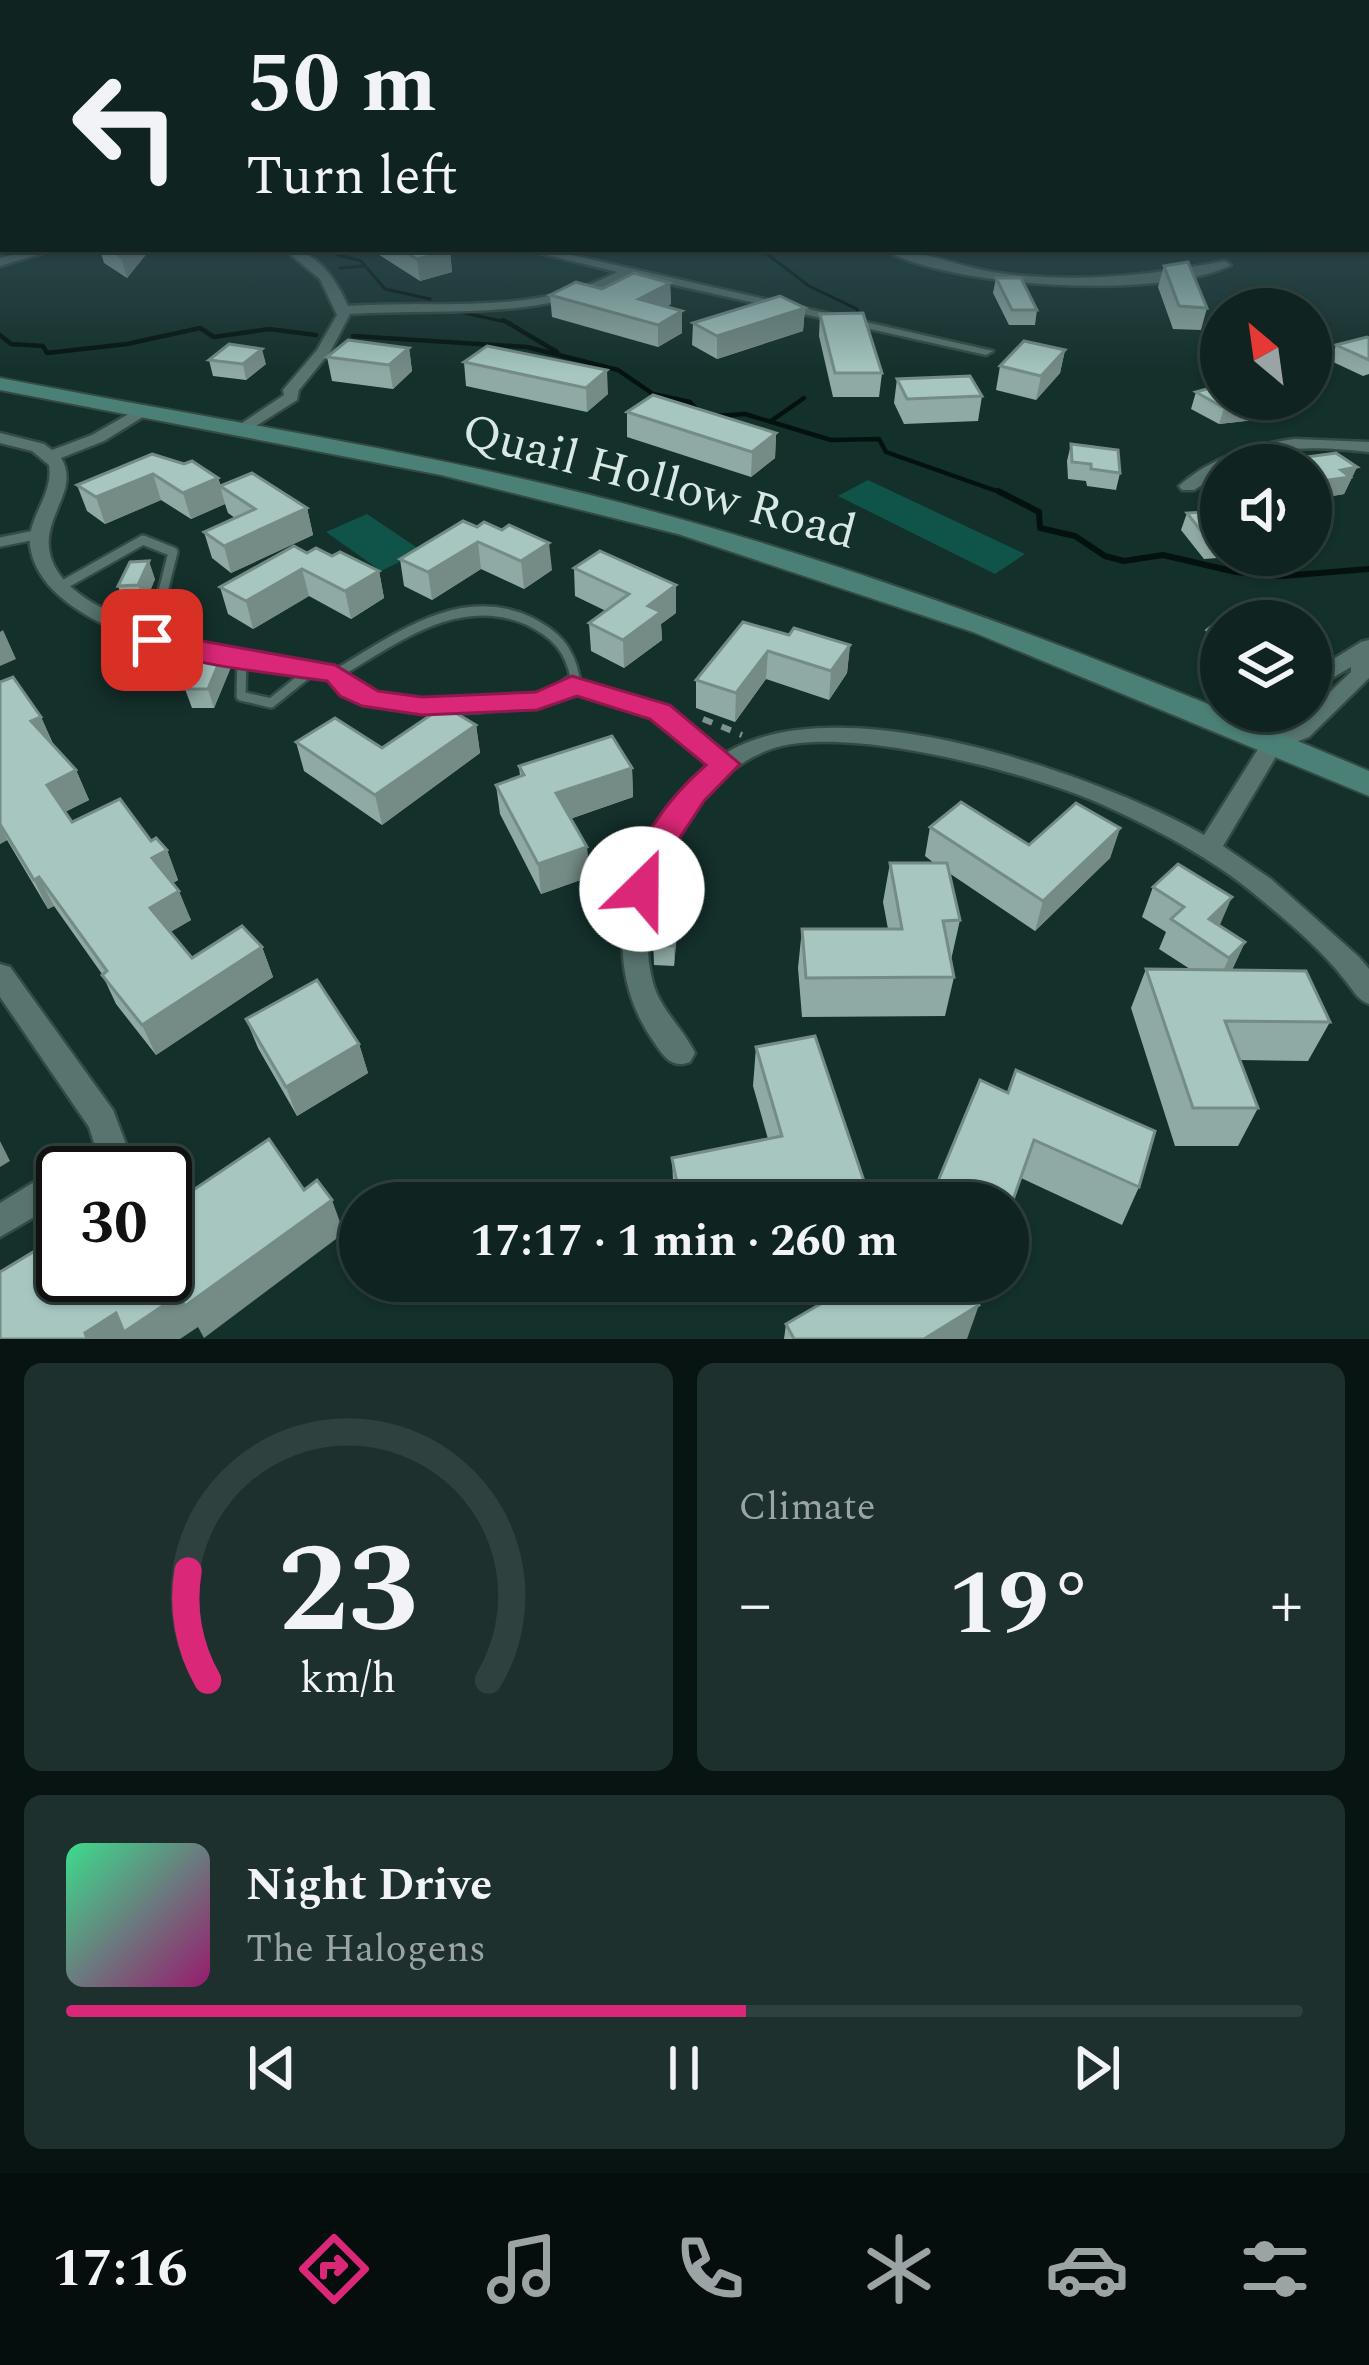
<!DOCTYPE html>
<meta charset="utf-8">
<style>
body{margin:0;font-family:Spectral,serif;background:#1d302d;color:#f1f3f6;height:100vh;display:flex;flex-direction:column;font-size:45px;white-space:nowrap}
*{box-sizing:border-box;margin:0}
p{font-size:39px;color:#9ba4a5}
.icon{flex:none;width:66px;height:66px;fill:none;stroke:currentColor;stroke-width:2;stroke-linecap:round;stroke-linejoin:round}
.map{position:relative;height:1339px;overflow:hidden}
.panel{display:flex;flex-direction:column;gap:24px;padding:24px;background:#081412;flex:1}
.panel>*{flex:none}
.hud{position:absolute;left:0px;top:0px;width:1371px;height:252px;box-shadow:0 3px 9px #0004,0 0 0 3px #2f413e;background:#0f2420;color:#f1f3f6;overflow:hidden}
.needle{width:78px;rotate:331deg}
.fabs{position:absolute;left:1200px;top:288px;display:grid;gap:24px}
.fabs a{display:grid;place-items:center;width:132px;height:132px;border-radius:50%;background:#0f2420;box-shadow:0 3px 9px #0004,0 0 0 3px #2f413e;font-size:60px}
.speed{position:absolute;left:36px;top:1146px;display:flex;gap:24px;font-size:60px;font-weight:700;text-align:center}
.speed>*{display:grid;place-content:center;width:156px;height:156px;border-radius:50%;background:#0f2420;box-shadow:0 3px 9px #0004,0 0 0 3px #2f413e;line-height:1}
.speed .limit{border:6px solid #111;border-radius:18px;background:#fff;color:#111}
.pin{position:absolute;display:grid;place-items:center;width:102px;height:102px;color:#fff;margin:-51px;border-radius:24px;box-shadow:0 6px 18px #0006}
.me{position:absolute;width:132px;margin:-66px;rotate:23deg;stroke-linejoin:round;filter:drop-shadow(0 0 9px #0008)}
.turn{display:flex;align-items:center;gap:42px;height:252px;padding:0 48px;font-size:54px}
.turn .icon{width:156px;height:156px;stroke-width:2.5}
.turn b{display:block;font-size:84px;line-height:102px}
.big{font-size:90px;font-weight:700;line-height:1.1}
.panel .widget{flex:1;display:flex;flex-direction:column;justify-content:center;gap:18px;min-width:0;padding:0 42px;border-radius:18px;background:#1d302d}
.panel .dial{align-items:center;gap:0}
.dial svg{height:312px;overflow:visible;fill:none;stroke:#2f413e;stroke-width:7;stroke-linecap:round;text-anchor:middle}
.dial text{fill:#f1f3f6;stroke:none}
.song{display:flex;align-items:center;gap:36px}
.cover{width:144px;height:144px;border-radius:18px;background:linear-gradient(135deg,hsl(150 70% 55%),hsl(320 70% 35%))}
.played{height:12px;border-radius:6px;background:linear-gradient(90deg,#db2777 55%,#2f413e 55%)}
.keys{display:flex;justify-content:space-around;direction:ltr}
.heat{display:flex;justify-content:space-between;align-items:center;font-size:66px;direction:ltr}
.panel .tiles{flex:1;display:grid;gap:24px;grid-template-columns:1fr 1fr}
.widget:last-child{grid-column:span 2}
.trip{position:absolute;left:339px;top:1182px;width:690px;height:120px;border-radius:60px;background:#0f2420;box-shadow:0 3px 9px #0004,0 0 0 3px #2f413e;font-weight:700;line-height:120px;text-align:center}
.menu{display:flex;height:192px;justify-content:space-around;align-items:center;background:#060e0d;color:#9ba4a5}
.menu .icon{width:84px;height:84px}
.menu .selected{color:#db2777}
.menu b{font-size:54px;color:#f1f3f6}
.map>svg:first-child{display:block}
.green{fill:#105349}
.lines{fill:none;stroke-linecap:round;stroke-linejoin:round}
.stream-far2{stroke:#04120f;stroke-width:3}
.stream-far1{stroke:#04120f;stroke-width:4.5}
.stream{stroke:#04120f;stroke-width:6}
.lane-casing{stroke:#344a45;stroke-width:14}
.street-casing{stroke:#344a45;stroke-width:5}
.secondary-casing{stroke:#344a45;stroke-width:4}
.path{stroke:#7e938f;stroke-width:6;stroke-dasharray:10 10;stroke-linecap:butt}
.lane{stroke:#57746e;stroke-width:9}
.street{fill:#57746e;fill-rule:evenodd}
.secondary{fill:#4b8077;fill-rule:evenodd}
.wall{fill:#8faaa4}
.shaded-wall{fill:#748b86}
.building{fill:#a6c6bf;stroke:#748b86;stroke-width:3}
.route{fill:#db2777;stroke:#8e194d;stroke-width:3}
.labels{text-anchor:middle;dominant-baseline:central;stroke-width:12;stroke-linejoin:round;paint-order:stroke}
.street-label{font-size:48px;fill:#d8e8e5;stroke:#14302b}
</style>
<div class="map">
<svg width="1369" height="1339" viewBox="0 0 1369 1339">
<rect width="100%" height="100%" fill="#14302b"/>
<g class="green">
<polygon points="868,480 1025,554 995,574 838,496"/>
<polygon points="367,514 422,551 381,571 326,532"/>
</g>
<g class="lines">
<g class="stream-far2">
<polyline points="317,249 361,261 385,289 430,299"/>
<polyline points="767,254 809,286 857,309 859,316"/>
<polyline points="340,268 365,266"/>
<polyline points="464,313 511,323"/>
</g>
<g class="stream-far1">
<polyline points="503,320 557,352"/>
<polyline points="0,335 11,344 43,346 47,353 127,344 200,328 214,337 269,329 316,335"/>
<polyline points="353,336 527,347 618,370 653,394 690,402 698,411"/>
<polyline points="715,416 745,414 831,440 879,439 886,452 1005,494"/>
<polyline points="771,421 804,398"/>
</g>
<polyline class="stream" points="998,491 1039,512 1040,528 1075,536 1105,556 1124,561 1163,555 1236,572 1282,576 1369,569"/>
<g class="lane-casing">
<g id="lane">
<polyline points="0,542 40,534"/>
<polyline points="63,585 143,540 173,552 159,607 126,628"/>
<path d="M312,670l-41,33 -30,-7 1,-38c25,4 51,4 75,10 23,6 35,27 57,33 50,13 163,13 201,-24 -6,-29 -20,-43 -46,-56 -70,-32 -133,18 -193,53"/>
</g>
</g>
<g class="street-casing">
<g id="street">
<polygon points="36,249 56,249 0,266 0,258"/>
<path d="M284,249c32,0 52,30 64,57 90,-6 187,10 269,-34l-94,-23h22l448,102 -7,4 -356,-80c-87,47 -184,33 -280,39l-20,38 -31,38 -2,10 -55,35 -6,-2v-6l48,-32 -1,-5 34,-40 20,-35 -17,-36z"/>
<path d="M883,249c36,0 73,17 109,23 79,12 156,4 233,-11l6,4c-68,35 -282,23 -348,-16z"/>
<path d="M141,407l5,2v6l-42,26 -43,17c15,24 -4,45 -10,69 -24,84 145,114 198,126l3,5 -3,5 -7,1c-63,-10 -201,-41 -212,-118 -3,-29 24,-51 19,-81l-17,-14 -32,-8v-10l44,11 8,6 40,-15z"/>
<path d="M1295,439l74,3v10c-30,-3 -60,-6 -90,-1 -20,3 -38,14 -58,14v8l-27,17h-12l-3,-4c31,-28 75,-42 116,-47z"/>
<path d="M1369,640v38l-60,59 -28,11 -58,98 48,33 88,78 10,12v35c-13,-5 -16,-15 -25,-25 -24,-31 -56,-57 -86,-82 -46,-39 -102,-68 -157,-93 -70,-31 -257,-81 -330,-55 -42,15 -77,53 -97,92 -22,43 -34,95 -21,142 8,28 30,45 42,70l-5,9c-18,7 -26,-5 -36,-20 -65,-92 -21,-209 56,-278l-58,-47 -88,-27 -3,-5 3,-5 8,-2 96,29 58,46c114,-70 371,22 478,82l58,-92 -1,-24 3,-5 27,-3 -8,10 1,9 9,-3 58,-55v-5l-40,23v-17l50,-31z"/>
<path d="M0,964l10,3 103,143 16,42c-12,27 -41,21 -66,21v27l-63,37v-34l52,-32 13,-3 3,-6 27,-16 -6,-19 -89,-130z"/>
</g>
</g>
<g class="secondary-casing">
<path id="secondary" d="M0,378c197,39 395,68 590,117 268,67 527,169 779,276v25l-396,-164 -295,-98 -237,-59 -441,-85z"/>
</g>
<polyline class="path" points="703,719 742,735"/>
<use href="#lane" class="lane"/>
<use href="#street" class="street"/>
<use href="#secondary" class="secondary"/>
</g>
<g class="wall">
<polygon points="100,249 147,249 148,252 127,278 104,263"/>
<polygon points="370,249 446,249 450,251 452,272 420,281"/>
<polygon points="1164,266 1207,308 1201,330 1173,329 1158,287"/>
<polygon points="996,278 1037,310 1035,325 1009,325 993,293"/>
<polygon points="670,283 671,304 666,307 682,333 658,347 552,317 550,295"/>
<polygon points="805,308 803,331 717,359 692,345 693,323"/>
<polygon points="820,314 882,373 879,397 833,397 819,336"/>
<polygon points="1369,338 1369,374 1363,376 1331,361 1336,345"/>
<polygon points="487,346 608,394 587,412 466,386 464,362"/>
<polygon points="409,348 412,371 393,389 332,381 327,357"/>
<polygon points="1065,350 1060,373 1036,400 996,390 1000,366"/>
<polygon points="209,360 266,364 246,380 213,376"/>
<polygon points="897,379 982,396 978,421 904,424 894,403"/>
<polygon points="1196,392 1287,400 1282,417 1219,424 1191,409"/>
<polygon points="627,412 776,433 775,458 751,477 627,437"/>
<polygon points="1071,444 1120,473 1116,490 1087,486 1086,481 1068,479 1067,461"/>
<polygon points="152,454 218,478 221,486 307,508 313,535 231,573 212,558 204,532 235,518 228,513 225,504 191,519 161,500 105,524 87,511 77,485"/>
<polygon points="1292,459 1357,467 1344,494 1315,499 1311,495 1311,465 1290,465"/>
<polygon points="1221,511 1221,555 1259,555 1204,559 1181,530 1187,513"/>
<polygon points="463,521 552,570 524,589 481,569 432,600 404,586 400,559"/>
<polygon points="307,553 332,556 379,571 384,598 351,619 309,596 253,629 228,614 220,587"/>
<polygon points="574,568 676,613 661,624 662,640 624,668 591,651 589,623 606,611 575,596"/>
<polygon points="155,579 145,603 125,604 118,586"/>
<polygon points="1221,621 1221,659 1200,648 1207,630"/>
<polygon points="789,635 850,645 847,673 829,700 766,679 735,722 696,708 696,680"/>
<polygon points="225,648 231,667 214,708 192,708 185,689"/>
<polygon points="0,682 41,717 54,746 76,770 89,800 65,812 72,822 151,841 167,850 178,880 173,883 191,920 170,932 192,958 262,947 273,977 156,1055 116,1004 102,974 54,906 48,909 7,840 0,844"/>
<polygon points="476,725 480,753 382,825 304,771 296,742 382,748"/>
<polygon points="519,766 632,768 633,797 570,819 587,847 589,877 541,894 500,814 496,785 520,776"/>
<polygon points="930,827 1029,845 1120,828 1110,858 1035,931 949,873 960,920 951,960 954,977 945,1016 802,1017 798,968 802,929 888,929 883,902 890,863 934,863 925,856"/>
<polygon points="681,874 674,966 654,965 652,909"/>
<polygon points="1153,887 1245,942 1232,970 1330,1022 1308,1061 1240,1060 1258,1108 1238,1146 1175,1146 1131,1008 1146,969 1190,969 1159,949 1166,932 1142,917"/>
<polygon points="246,1019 359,1044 368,1073 297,1116 258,1048"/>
<polygon points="756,1047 863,1203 674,1203 672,1158 768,1139 753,1086"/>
<polygon points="980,1080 1139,1187 1122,1225 1021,1178"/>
<polygon points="786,1324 967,1339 784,1339"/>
</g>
<g class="shaded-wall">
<polygon points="127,249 147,249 148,252 127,278 121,257"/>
<polygon points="450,251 452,272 420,281 417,259"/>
<polygon points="670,283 671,304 640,321 639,299"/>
<polygon points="805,308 803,331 717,359 717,336"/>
<polygon points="682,311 682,333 658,347 658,325"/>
<polygon points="409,348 412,371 393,389 389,365"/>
<polygon points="262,349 266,364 246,380 243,364"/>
<polygon points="1065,350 1060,373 1036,400 1041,376"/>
<polygon points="607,370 608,394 587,412 586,388"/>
<polygon points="1287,400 1282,417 1219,424 1224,408"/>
<polygon points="776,433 775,458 751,477 752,452"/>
<polygon points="1357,467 1344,494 1315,499 1322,481 1341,470"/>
<polygon points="153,474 161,500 105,524 96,497"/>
<polygon points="218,478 225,504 191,519 183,493"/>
<polygon points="307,508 313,535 231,573 224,546"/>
<polygon points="478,542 481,569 432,600 428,572"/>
<polygon points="549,543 552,570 524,589 521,561"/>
<polygon points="149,561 155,579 145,603 138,585"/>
<polygon points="302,569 309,596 253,629 246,601"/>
<polygon points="379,571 384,598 351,619 345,591"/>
<polygon points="676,585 676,613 661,624 662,640 624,668 623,640 648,606"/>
<polygon points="3,630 16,659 0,666 0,632"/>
<polygon points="850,645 847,673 829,700 831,671"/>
<polygon points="225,648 231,667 214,708 208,689"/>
<polygon points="768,651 766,679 735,722 736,693"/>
<polygon points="41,717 54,746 31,721"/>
<polygon points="476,725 480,753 382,825 375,795"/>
<polygon points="632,768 633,797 558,823 556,793"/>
<polygon points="76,770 89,800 60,814 47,785"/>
<polygon points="0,826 7,840 0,844"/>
<polygon points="1120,828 1110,858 1035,931 1043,901"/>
<polygon points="587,847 589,877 541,894 538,864"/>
<polygon points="167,850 178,880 164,888 152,858"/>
<polygon points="681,874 681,894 674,966 674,946"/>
<polygon points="39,877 54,906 48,909 34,880"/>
<polygon points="179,891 191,920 162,937 150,908"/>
<polygon points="1232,897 1219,927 1209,919"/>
<polygon points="1245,942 1231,972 1216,987 1229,958"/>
<polygon points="262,947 273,977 156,1055 142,1025"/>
<polygon points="359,1044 368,1073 297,1116 286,1087"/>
<polygon points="0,1141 10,1161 0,1167"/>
<polygon points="866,1187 863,1203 789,1203"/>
<polygon points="332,1200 344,1233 204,1338 198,1327 180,1339 87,1339 85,1333 116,1313 179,1295"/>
<polygon points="979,1305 967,1339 924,1339"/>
</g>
<g class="building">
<rect x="1368" y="186" width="1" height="50"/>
<polygon points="108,249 127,249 121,257"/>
<polygon points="400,249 446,249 450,251 417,259"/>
<polygon points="1188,262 1207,308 1179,306 1164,266"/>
<polygon points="634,273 670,283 639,299 682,311 658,325 550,295 576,282 602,289"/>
<polygon points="996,278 1021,278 1037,310 1012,310"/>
<polygon points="780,296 805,308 717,336 693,323"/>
<polygon points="863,313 882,373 835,373 820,314"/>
<polygon points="1367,337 1369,338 1369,360 1336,345"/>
<polygon points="348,340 409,348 389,365 327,357"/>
<polygon points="1024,341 1065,350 1041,376 1000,366"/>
<polygon points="229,344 262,349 243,364 209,360"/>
<polygon points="487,346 607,370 586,388 464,362"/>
<polygon points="970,376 982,396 907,399 897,379"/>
<polygon points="1221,385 1221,399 1287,400 1224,408 1196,392"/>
<polygon points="653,395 776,433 752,452 627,412"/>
<polygon points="1071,444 1118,450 1120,473 1091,469 1091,464 1072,462"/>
<polygon points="1336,453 1357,467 1341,470 1350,477 1322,481 1311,473 1311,465 1300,465 1292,459"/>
<polygon points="152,454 184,464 192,461 218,478 183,493 153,474 96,497 77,485"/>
<polygon points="252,473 307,508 224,546 204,532 255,509 220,486"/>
<polygon points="1221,511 1221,540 1209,541 1187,513"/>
<polygon points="463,521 477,527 484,522 502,530 509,525 549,543 521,561 478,542 428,572 400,559"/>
<polygon points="294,546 307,553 316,548 332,556 340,552 379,571 345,591 302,569 246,601 220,587"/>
<polygon points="600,551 676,585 648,606 661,612 623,640 589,623 629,594 574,568"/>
<polygon points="149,561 138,585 118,586 130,562"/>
<polygon points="1238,605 1270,620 1221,621 1221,637 1207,630"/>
<polygon points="743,622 789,635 794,628 850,645 831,671 768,651 736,693 696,680"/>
<polygon points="206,644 225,648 208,689 185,689"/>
<polygon points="13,677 41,717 31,721 76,770 47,785 72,822 120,799 151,841 156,838 167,850 152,858 179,891 150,908 192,958 242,926 262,947 142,1025 102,975 107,971 39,877 34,880 0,824 0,682"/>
<polygon points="444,706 476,725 375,795 296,742 335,718 382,748"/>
<polygon points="612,736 632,768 556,793 587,847 538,864 496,785 524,775 519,766"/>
<polygon points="961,802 1029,845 1076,803 1120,828 1043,901 930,827"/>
<polygon points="890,863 947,863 960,920 943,921 954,977 806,978 802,929 902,929"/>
<polygon points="1178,864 1232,897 1209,919 1245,942 1229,958 1171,919 1184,907 1153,887"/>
<polygon points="658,873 681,874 674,946 653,945 652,909"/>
<polygon points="1146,969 1306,971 1330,1022 1225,1021 1258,1108 1193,1108"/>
<polygon points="317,980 359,1044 286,1087 246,1019"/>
<polygon points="815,1036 866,1187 789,1203 681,1203 672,1158 782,1136 756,1047"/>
<polygon points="1016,1070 1155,1131 1139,1187 1034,1140 1008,1214 1008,1203 929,1203 980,1080 1008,1093"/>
<polygon points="269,1139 304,1190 317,1180 332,1200 185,1306 179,1295 124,1332 116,1313 85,1333 87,1339 0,1339 0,1272 63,1234 63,1275 165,1275 165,1209"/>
<polygon points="860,1281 962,1281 979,1305 924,1339 794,1339 786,1324"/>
</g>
<linearGradient id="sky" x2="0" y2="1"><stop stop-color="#0b1a18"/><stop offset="0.5" stop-color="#344e55"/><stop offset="1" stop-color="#344e55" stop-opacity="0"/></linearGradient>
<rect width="1369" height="374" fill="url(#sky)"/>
<path class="route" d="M152,632l183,33 43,26 44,6 114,-5 36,-16 98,29 70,59 -36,37 -38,58 -12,39 -12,4 -12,-4 -4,-9c12,-49 42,-91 80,-124l-56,-46 -73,-23 -40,14 -115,5 -60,-9 -22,-10 -13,-15c-39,-6 -165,-18 -189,-41z"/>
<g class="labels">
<g class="street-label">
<text transform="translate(659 482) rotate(15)">Quail Hollow Road</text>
</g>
</g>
</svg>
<div class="fabs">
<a><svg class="needle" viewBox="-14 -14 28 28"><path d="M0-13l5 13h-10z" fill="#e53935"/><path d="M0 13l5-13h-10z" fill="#9ba4a5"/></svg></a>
<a><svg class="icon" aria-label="sound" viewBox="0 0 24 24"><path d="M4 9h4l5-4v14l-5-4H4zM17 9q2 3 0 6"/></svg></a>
<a><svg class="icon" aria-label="layers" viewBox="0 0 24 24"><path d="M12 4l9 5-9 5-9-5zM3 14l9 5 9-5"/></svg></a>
</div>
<div class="speed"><div class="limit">30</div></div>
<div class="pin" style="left:152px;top:640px;background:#d93025"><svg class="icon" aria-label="arrive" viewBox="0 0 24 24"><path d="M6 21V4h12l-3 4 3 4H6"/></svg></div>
<svg class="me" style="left:642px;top:889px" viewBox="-20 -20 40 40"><circle r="19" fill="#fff"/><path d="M0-13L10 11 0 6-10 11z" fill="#db2777"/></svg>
<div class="trip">17:17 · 1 min · 260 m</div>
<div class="hud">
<div class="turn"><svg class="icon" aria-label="left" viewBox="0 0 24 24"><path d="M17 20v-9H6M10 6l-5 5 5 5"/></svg><div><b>50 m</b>Turn left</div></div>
</div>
</div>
<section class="panel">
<div class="tiles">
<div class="widget dial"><svg viewBox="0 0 100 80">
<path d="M14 69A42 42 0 1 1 86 69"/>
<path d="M14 69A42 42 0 0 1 9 41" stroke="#db2777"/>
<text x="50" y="56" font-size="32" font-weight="700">23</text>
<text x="50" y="72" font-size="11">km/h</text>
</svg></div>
<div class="widget"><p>Climate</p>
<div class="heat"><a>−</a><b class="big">19°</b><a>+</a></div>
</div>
<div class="widget">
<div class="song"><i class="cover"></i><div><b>Night Drive</b><p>The Halogens</p></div></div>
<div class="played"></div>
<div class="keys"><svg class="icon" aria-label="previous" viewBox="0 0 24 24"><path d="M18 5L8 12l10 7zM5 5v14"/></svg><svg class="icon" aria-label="pause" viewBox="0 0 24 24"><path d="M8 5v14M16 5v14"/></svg><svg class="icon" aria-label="next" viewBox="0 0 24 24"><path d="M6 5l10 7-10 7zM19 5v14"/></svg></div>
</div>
</div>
</section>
<nav class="menu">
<b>17:16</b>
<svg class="icon selected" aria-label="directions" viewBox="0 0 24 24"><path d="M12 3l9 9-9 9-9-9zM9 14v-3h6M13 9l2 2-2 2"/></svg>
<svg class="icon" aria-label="music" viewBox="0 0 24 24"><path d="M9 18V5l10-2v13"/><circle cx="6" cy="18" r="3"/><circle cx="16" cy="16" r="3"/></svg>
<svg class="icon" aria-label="phone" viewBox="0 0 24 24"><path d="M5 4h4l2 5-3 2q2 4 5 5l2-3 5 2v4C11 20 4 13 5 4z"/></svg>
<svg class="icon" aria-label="climate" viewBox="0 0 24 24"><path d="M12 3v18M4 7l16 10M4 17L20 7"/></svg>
<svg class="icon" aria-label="car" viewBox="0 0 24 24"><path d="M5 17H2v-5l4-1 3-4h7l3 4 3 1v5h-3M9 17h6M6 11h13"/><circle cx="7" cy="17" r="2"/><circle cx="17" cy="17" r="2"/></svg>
<svg class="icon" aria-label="filters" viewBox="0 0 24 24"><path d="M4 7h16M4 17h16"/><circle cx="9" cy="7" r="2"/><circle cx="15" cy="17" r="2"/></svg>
</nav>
